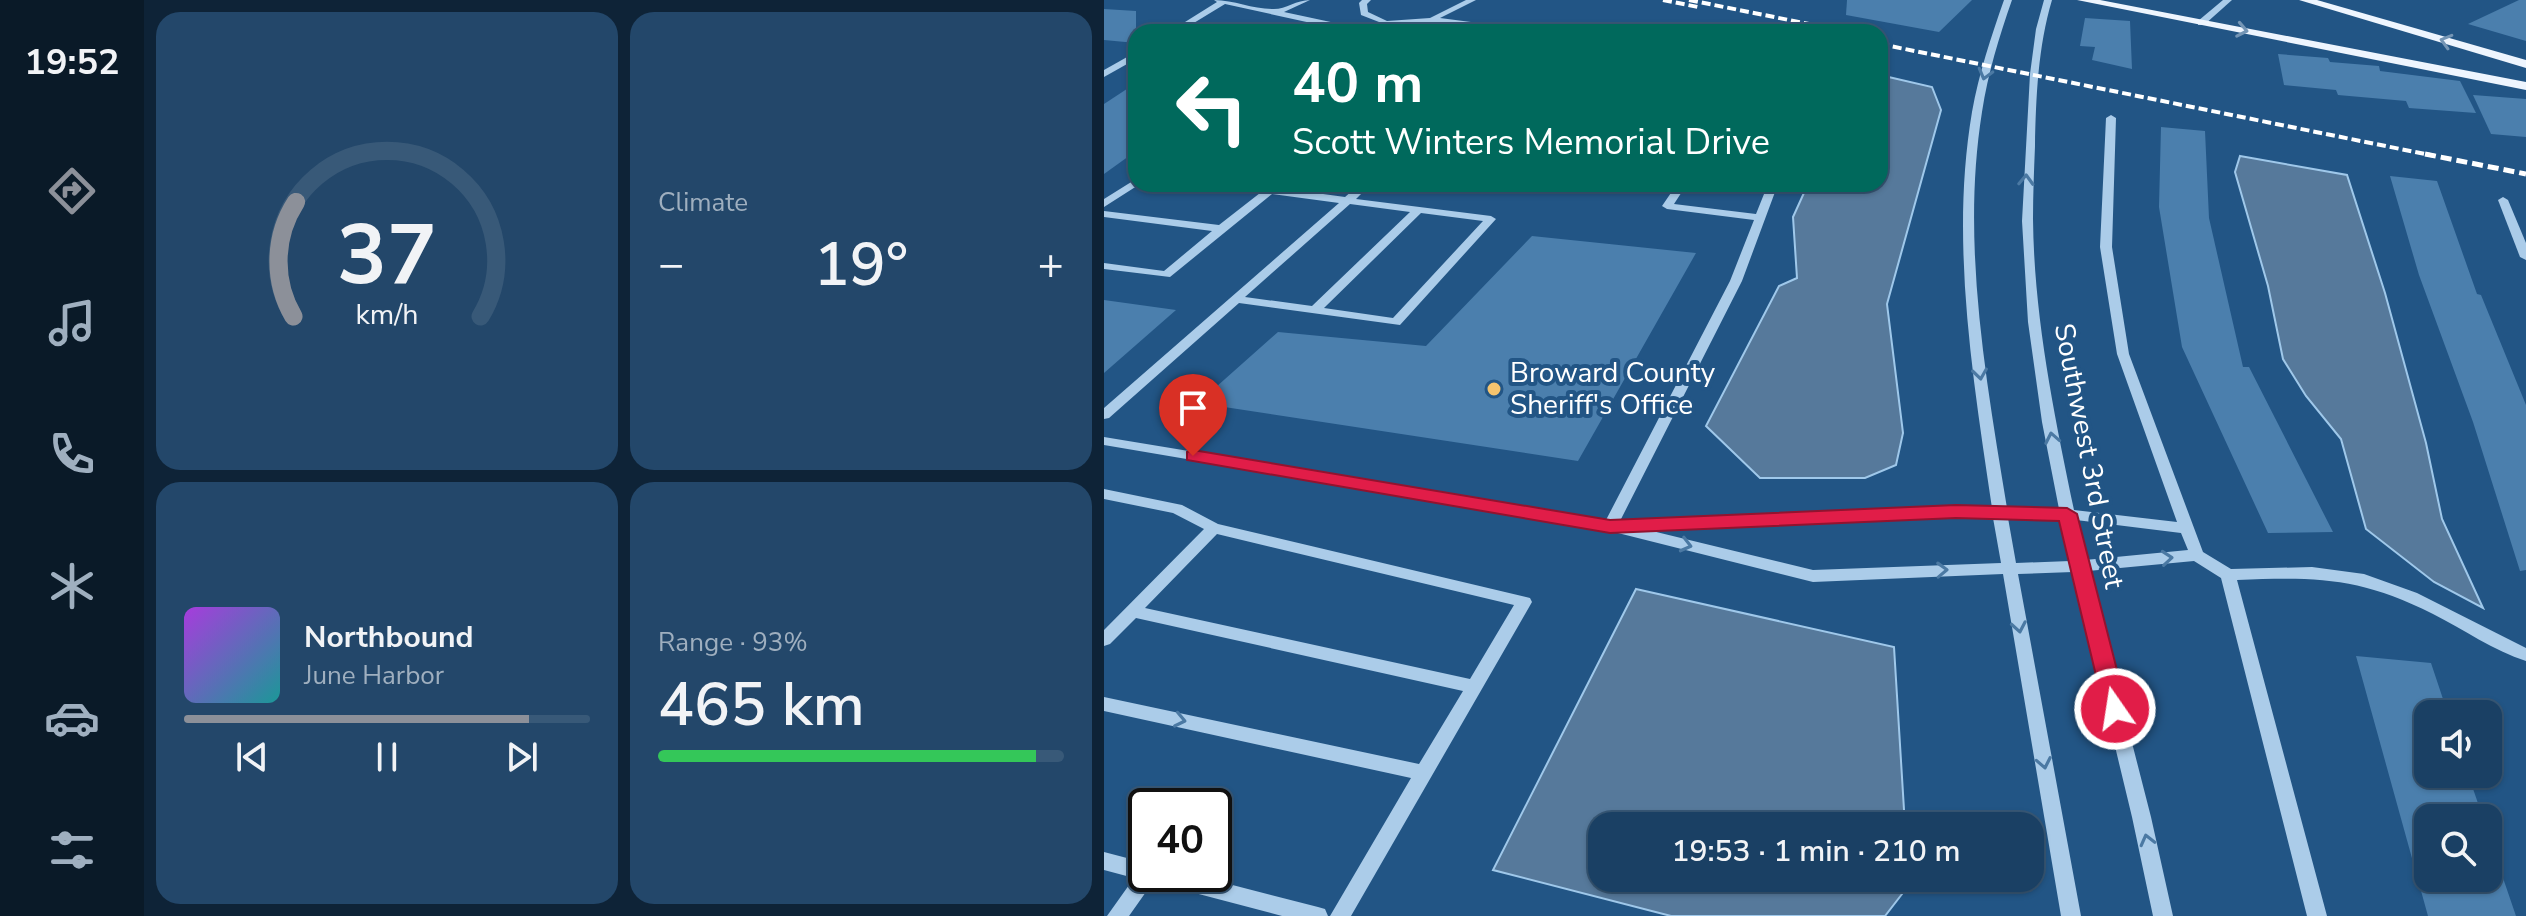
<!DOCTYPE html>
<meta charset="utf-8">
<style>
body{margin:0;font-family:"Nunito Sans",sans-serif;background:#23476a;color:#f1f3f6;height:100vh;display:flex;flex-direction:column;font-size:30px;white-space:nowrap}
*{box-sizing:border-box;margin:0}
p{font-size:26px;color:#9fafbf}
.icon{flex:none;width:44px;height:44px;fill:none;stroke:currentColor;stroke-width:2;stroke-linecap:round;stroke-linejoin:round}
.map{position:relative;flex:1;overflow:hidden}
.details{display:flex;flex-direction:column;gap:12px;padding:12px;background:#0e2337;width:960px}
.details>*{flex:none}
.banner{position:absolute;left:24px;top:24px;width:760px;height:168px;border-radius:24px;box-shadow:0 2px 6px #0004,0 0 0 2px #385978;background:#00695c;color:#fff;overflow:hidden}
.controls{position:absolute;left:1310px;top:700px;display:grid;gap:16px}
.controls a{display:grid;place-items:center;width:88px;height:88px;border-radius:16px;background:#1a4064;box-shadow:0 2px 6px #0004,0 0 0 2px #385978;font-size:40px}
.speed{position:absolute;left:24px;top:788px;display:flex;gap:16px;font-size:40px;font-weight:700;text-align:center}
.speed>*{display:grid;place-content:center;width:104px;height:104px;border-radius:50%;background:#1a4064;box-shadow:0 2px 6px #0004,0 0 0 2px #385978;line-height:1}
.speed .limit{border:4px solid #111;border-radius:12px;background:#fff;color:#111}
.pin{position:absolute;display:grid;place-items:center;width:68px;height:68px;color:#fff;margin:-82px -34px;border-radius:50% 50% 50% 0;rotate:-45deg;box-shadow:0 0 8px #0007}
.pin .icon{rotate:45deg}
.me{position:absolute;width:88px;margin:-44px;rotate:347deg;stroke-linejoin:round;filter:drop-shadow(0 0 6px #0008)}
.turn{display:flex;align-items:center;gap:28px;height:168px;padding:0 32px;font-size:36px}
.turn .icon{width:104px;height:104px;stroke-width:2.5}
.turn b{display:block;font-size:56px;line-height:68px}
.big{font-size:60px;font-weight:600;line-height:1.1}
.details .tile{flex:1;display:flex;flex-direction:column;justify-content:center;gap:12px;min-width:0;padding:0 28px;border-radius:24px;background:#23476a}
.details .dial{align-items:center;gap:0}
.dial svg{height:208px;overflow:visible;fill:none;stroke:#385978;stroke-width:7;stroke-linecap:round;text-anchor:middle}
.dial text{fill:#f1f3f6;stroke:none}
.song{display:flex;align-items:center;gap:24px}
.cover{width:96px;height:96px;border-radius:12px;background:linear-gradient(135deg,hsl(280 70% 55%),hsl(180 70% 35%))}
.played{height:8px;border-radius:4px;background:linear-gradient(90deg,#8c9099 85%,#385978 85%)}
.keys{display:flex;justify-content:space-around;direction:ltr}
.heat{display:flex;justify-content:space-between;align-items:center;font-size:44px;direction:ltr}
.charge{height:12px;border-radius:6px;background:linear-gradient(90deg,#34c759 93%,#385978 0)}
.details .tiles{flex:1;display:grid;gap:12px;grid-template-columns:repeat(2,1fr)}
.trip{position:absolute;left:484px;top:812px;width:456px;height:80px;border-radius:24px;background:#1a4064;box-shadow:0 2px 6px #0004,0 0 0 2px #385978;font-weight:600;line-height:80px;text-align:center}
main{display:flex;flex:1;min-height:0}
.tab-bar{display:flex;flex-direction:column;width:144px;justify-content:space-around;align-items:center;background:#0a1a28;color:#9fafbf}
.tab-bar .icon{width:56px;height:56px}
.tab-bar .current{color:#8c9099}
.tab-bar b{font-size:36px;color:#f1f3f6}
.map>svg:first-child{display:block}
.water{fill:#56799b;stroke:#9fc8ea;stroke-width:2}
.building{fill:#4b7fad}
.lines{fill:none;stroke-linecap:round;stroke-linejoin:round}
.minor{fill:#abcce9;fill-rule:evenodd}
.major{fill:#eef5fe;fill-rule:evenodd}
.rail-far1{stroke:#fff;stroke-width:4;stroke-dasharray:9 4;stroke-linecap:butt}
.rail{stroke:#fff;stroke-width:5;stroke-dasharray:11 5;stroke-linecap:butt}
.oneway{stroke:#7495b5}
.oneway2{stroke:#4b79a3}
.route{fill:#e11d48;stroke:#92132f;stroke-width:2}
.poi-dot{fill:#f4c36e;stroke:#225585;stroke-width:3}
.labels{text-anchor:middle;dominant-baseline:central;stroke-width:8;stroke-linejoin:round;paint-order:stroke}
.poi-label{font-size:28px;fill:#fff;stroke:#225585;text-anchor:start}
.street-label{font-size:28px;fill:#fff;stroke:#225585}
</style>
<main>
<nav class="tab-bar">
<b>19:52</b>
<svg class="icon current" aria-label="directions" viewBox="0 0 24 24"><path d="M12 3l9 9-9 9-9-9zM9 14v-3h6M13 9l2 2-2 2"/></svg>
<svg class="icon" aria-label="music" viewBox="0 0 24 24"><path d="M9 18V5l10-2v13"/><circle cx="6" cy="18" r="3"/><circle cx="16" cy="16" r="3"/></svg>
<svg class="icon" aria-label="phone" viewBox="0 0 24 24"><path d="M5 4h4l2 5-3 2q2 4 5 5l2-3 5 2v4C11 20 4 13 5 4z"/></svg>
<svg class="icon" aria-label="climate" viewBox="0 0 24 24"><path d="M12 3v18M4 7l16 10M4 17L20 7"/></svg>
<svg class="icon" aria-label="car" viewBox="0 0 24 24"><path d="M5 17H2v-5l4-1 3-4h7l3 4 3 1v5h-3M9 17h6M6 11h13"/><circle cx="7" cy="17" r="2"/><circle cx="17" cy="17" r="2"/></svg>
<svg class="icon" aria-label="filters" viewBox="0 0 24 24"><path d="M4 7h16M4 17h16"/><circle cx="9" cy="7" r="2"/><circle cx="15" cy="17" r="2"/></svg>
</nav>
<section class="details">
<div class="tiles">
<div class="tile dial"><svg viewBox="0 0 100 80">
<path d="M14 69A42 42 0 1 1 86 69"/>
<path d="M14 69A42 42 0 0 1 15 25" stroke="#8c9099"/>
<text x="50" y="56" font-size="32" font-weight="700">37</text>
<text x="50" y="72" font-size="11">km/h</text>
</svg></div>
<div class="tile"><p>Climate</p>
<div class="heat"><a>−</a><b class="big">19°</b><a>+</a></div>
</div>
<div class="tile">
<div class="song"><i class="cover"></i><div><b>Northbound</b><p>June Harbor</p></div></div>
<div class="played"></div>
<div class="keys"><svg class="icon" aria-label="previous" viewBox="0 0 24 24"><path d="M18 5L8 12l10 7zM5 5v14"/></svg><svg class="icon" aria-label="pause" viewBox="0 0 24 24"><path d="M8 5v14M16 5v14"/></svg><svg class="icon" aria-label="next" viewBox="0 0 24 24"><path d="M6 5l10 7-10 7zM19 5v14"/></svg></div>
</div>
<div class="tile"><p>Range · 93%</p><b class="big">465 km</b><div class="charge"></div></div>
</div>
</section>
<div class="map">
<svg width="1422" height="916" viewBox="0 0 1422 916">
<rect width="100%" height="100%" fill="#225585"/>
<g class="water">
<polygon points="776,75 828,87 837,110 783,304 799,433 792,465 761,478 656,478 602,426 675,286 693,278 689,217 704,184 776,184"/>
<polygon points="1136,156 1243,175 1281,293 1322,443 1338,519 1379,608 1330,582 1262,529 1237,439 1202,396 1179,359 1164,286 1131,172"/>
<polygon points="532,589 790,647 801,826 498,826 498,878 805,878 805,885 781,916 567,916 389,870"/>
</g>
<g class="building">
<polygon points="743,0 868,0 835,32 742,15"/>
<polygon points="1415,0 1422,0 1422,41 1364,24"/>
<polygon points="0,9 32,11 32,43 0,40"/>
<polygon points="981,18 1026,21 1028,69 988,60 991,47 976,46"/>
<polygon points="1174,54 1224,58 1226,62 1275,66 1276,71 1356,81 1372,113 1305,108 1302,101 1234,95 1232,90 1180,85"/>
<polygon points="32,83 32,151 0,174 0,104"/>
<polygon points="1369,95 1422,99 1422,137 1387,134"/>
<polygon points="1057,127 1101,131 1105,218 1139,367 1145,367 1229,532 1164,533 1078,347 1055,207"/>
<polygon points="1286,176 1333,181 1373,294 1377,295 1422,405 1422,570 1416,571 1369,422 1315,275"/>
<polygon points="428,236 592,253 474,461 94,403 174,332 322,346"/>
<polygon points="0,300 72,310 0,373"/>
<polygon points="1252,656 1327,663 1344,714 1324,714 1324,774 1364,774 1379,818 1324,818 1324,878 1399,878 1412,916 1324,916"/>
</g>
<g class="lines">
<g class="minor">
<path d="M110,0c20,0 38,9 58,9 13,1 24,-9 38,-9l-26,12 56,12 7,5 32,-7 -18,-7 -2,-12 3,-3h9l-4,4 1,8 19,9 43,-3 36,-18h10l-36,18 54,7 27,7 -87,-9 -14,9h-9l12,-9 -83,9 -6,-4 -109,-24 -46,28h-10l48,-30z"/>
<path d="M900,0h8c-13,37 -24,73 -30,112 -21,131 4,267 25,396l52,1 -17,-87 -14,-100 -6,-101 8,-147 6,-45 8,-29h8c-14,47 -16,97 -17,146 -1,24 -2,49 -2,73 1,98 21,195 41,291l103,12 -60,-168 -17,-107 6,-129 5,-3 5,3 -4,129 17,107 74,198 28,17 81,-2 52,7 53,19 109,55v13c-32,-10 -63,-32 -93,-47 -74,-37 -116,-37 -196,-34l90,336h-20l-86,-338 -27,-17 -106,10 63,246 22,99h-20l-21,-99 -59,-245 -55,2 63,342h-20l-58,-342 -190,8 -203,-51 -506,-86v-8l502,83 124,-239 24,-61 -87,-11 -5,-3 15,-22h10l-13,20 82,10 12,-30h10l-36,97 -123,242 8,-2 329,-14 36,1c-19,-130 -42,-266 -20,-396 7,-39 19,-75 32,-112zM852,517l37,1 8,45 -188,7 -165,-40zM904,518l53,1 9,42 -54,2zM972,520l105,13 7,17 -103,10z"/>
<polygon points="1119,0 1128,0 1100,25 1094,25 1094,21"/>
<polygon points="32,52 32,59 0,77 0,70"/>
<polygon points="32,179 32,184 36,184 0,207 0,199"/>
<path d="M110,184h36l95,13 15,-13h11l-15,15 135,17 5,3 -96,106 -161,-22 -130,115 -5,1v-11l235,-205 -67,-9 -102,83 -66,-8v-6l60,8 48,-40 -108,-14v-6l115,14 41,-32 -41,-6zM246,204l60,8 -98,94 -67,-9zM317,213l62,8 -90,97 -69,-10z"/>
<polygon points="1399,197 1404,200 1422,243 1422,260 1416,257 1394,200"/>
<path d="M0,489l78,16 36,19 312,74 2,4 -181,314h-21l81,-138 -307,-67v-14l315,67 44,-73 -327,-73 -26,26 -6,2v-16l100,-101 -31,-16 -69,-14zM113,534l297,71 -44,74 -325,-71z"/>
<polygon points="0,852 42,863 42,874 86,874 214,907 221,909 224,916 178,916 49,882 25,916 3,916 30,878 0,870"/>
</g>
<g class="major">
<polygon points="973,0 996,0 1422,82 1422,90"/>
<polygon points="1195,0 1213,0 1422,60 1422,68"/>
</g>
<g class="rail-far1">
<polyline points="559,0 594,7"/>
<polyline points="585,0 745,32"/>
<polyline points="776,44 1331,156"/>
</g>
<polyline class="rail" points="1321,154 1422,174"/>
</g>
<defs><path id="oneway-chevron" d="M-2-3.5L2.5 0L-2 3.5" fill="none" stroke-width="1.6" stroke-linecap="round" stroke-linejoin="round" transform="scale(2)"/></defs>
<g class="oneway">
<use href="#oneway-chevron" transform="translate(1138 30) rotate(11)"/>
<use href="#oneway-chevron" transform="translate(1342 41) rotate(-164)"/>
</g>
<g class="oneway2">
<use href="#oneway-chevron" transform="translate(881 74) rotate(105)"/>
<use href="#oneway-chevron" transform="translate(922 180) rotate(-88)"/>
<use href="#oneway-chevron" transform="translate(876 374) rotate(82)"/>
<use href="#oneway-chevron" transform="translate(948 438) rotate(-101)"/>
<use href="#oneway-chevron" transform="translate(582 545) rotate(14)"/>
<use href="#oneway-chevron" transform="translate(1063 558) rotate(-5)"/>
<use href="#oneway-chevron" transform="translate(838 570) rotate(-2)"/>
<use href="#oneway-chevron" transform="translate(915 627) rotate(80)"/>
<use href="#oneway-chevron" transform="translate(76 720) rotate(12)"/>
<use href="#oneway-chevron" transform="translate(940 763) rotate(79)"/>
<use href="#oneway-chevron" transform="translate(1043 840) rotate(-104)"/>
</g>
<polygon class="route" points="89,450 506,520 852,505 963,508 973,514 1023,709 1019,715 1003,715 1000,709 955,521 852,518 506,533 83,460 83,452"/>
<circle class="poi-dot" cx="390" cy="389" r="8"/>
<g class="labels">
<g class="poi-label">
<text x="406" y="373">Broward County<tspan x="406" dy="32">Sheriff's Office</tspan></text>
</g>
<g class="street-label">
<text transform="translate(985 456) rotate(79)">Southwest 3rd Street</text>
</g>
</g>
</svg>
<div class="controls">
<a><svg class="icon" aria-label="sound" viewBox="0 0 24 24"><path d="M4 9h4l5-4v14l-5-4H4zM17 9q2 3 0 6"/></svg></a>
<a><svg class="icon" aria-label="search" viewBox="0 0 24 24"><circle cx="10" cy="10" r="6"/><path d="M15 15l6 6"/></svg></a>
</div>
<div class="speed"><div class="limit">40</div></div>
<div class="pin" style="left:89px;top:456px;background:#d93025"><svg class="icon" aria-label="arrive" viewBox="0 0 24 24"><path d="M6 21V4h12l-3 4 3 4H6"/></svg></div>
<svg class="me" style="left:1011px;top:709px" viewBox="-20 -20 40 40"><circle r="17" fill="#e11d48" stroke="#fff" stroke-width="3"/><path d="M0-11L8 9 0 5-8 9z" fill="#fff"/></svg>
<div class="trip">19:53 · 1 min · 210 m</div>
<div class="banner">
<div class="turn"><svg class="icon" aria-label="left" viewBox="0 0 24 24"><path d="M17 20v-9H6M10 6l-5 5 5 5"/></svg><div><b>40 m</b>Scott Winters Memorial Drive</div></div>
</div>
</div>
</main>
